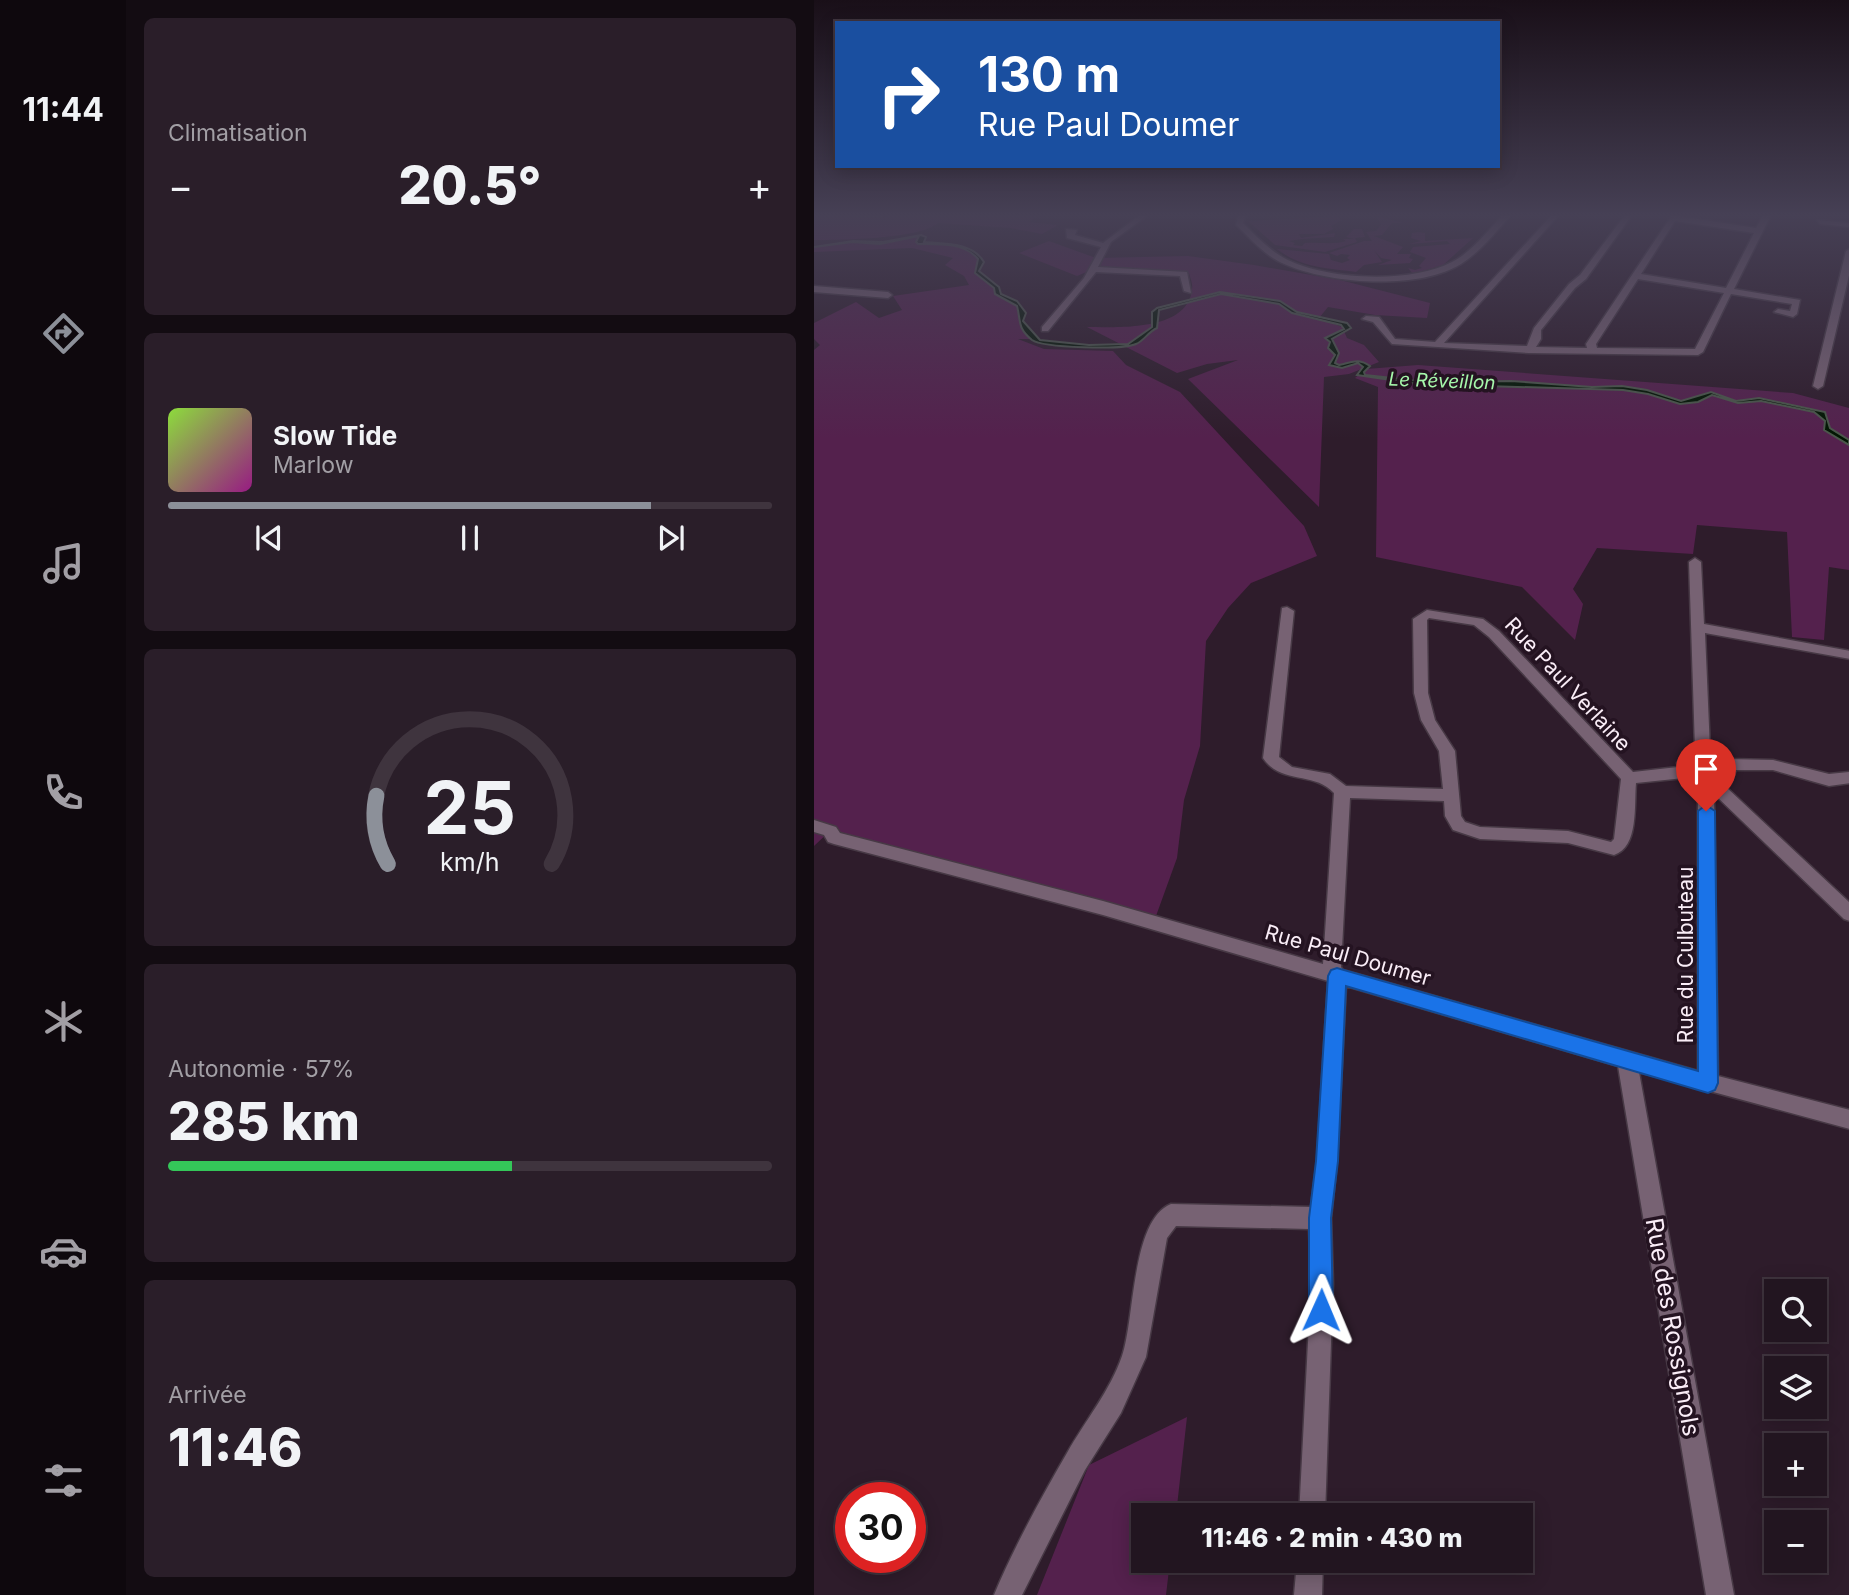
<!DOCTYPE html>
<html lang="fr">
<meta charset="utf-8">
<style>
body{margin:0;font-family:Inter,sans-serif;background:#2a1e29;color:#f1f3f6;height:100vh;display:flex;flex-direction:column;font-size:26px;white-space:nowrap}
*{box-sizing:border-box;margin:0}
p{font-size:23px;color:#a29fa5}
.icon{flex:none;width:38px;height:38px;fill:none;stroke:currentColor;stroke-width:2;stroke-linecap:round;stroke-linejoin:round}
.map{position:relative;flex:1;overflow:hidden}
.details{display:flex;flex-direction:column;gap:18px;padding:18px;background:#130c12;width:688px}
.details>*{flex:none}
.hud{position:absolute;left:21px;top:21px;width:665px;height:147px;border-radius:0px;box-shadow:0 4px 18px #0003,0 0 0 2px #3f343e;background:#1a4fa0;color:#fff;overflow:hidden}
.tools{position:absolute;left:950px;top:1279px;display:grid;gap:14px}
.tools a{display:grid;place-items:center;width:63px;height:63px;border-radius:0px;background:#221520;box-shadow:0 4px 18px #0003,0 0 0 2px #3f343e;font-size:35px}
.speed{position:absolute;left:21px;top:1482px;display:flex;gap:14px;font-size:35px;font-weight:700;text-align:center}
.speed>*{display:grid;place-content:center;width:91px;height:91px;border-radius:50%;background:#221520;box-shadow:0 4px 18px #0003,0 0 0 2px #3f343e;line-height:1}
.speed .limit{border:10px solid #d22;background:#fff;color:#111}
.pin{position:absolute;display:grid;place-items:center;width:60px;height:60px;color:#fff;margin:-72px -30px;border-radius:50% 50% 50% 0;rotate:-45deg;box-shadow:0 0 7px #0007}
.pin .icon{rotate:45deg}
.me{position:absolute;width:77px;margin:-38px;rotate:1deg;stroke-linejoin:round;filter:drop-shadow(0 0 5px #0008)}
.turn{display:flex;align-items:center;gap:24px;height:147px;padding:0 28px;font-size:32px}
.turn .icon{width:91px;height:91px;stroke-width:2.5}
.turn b{display:block;font-size:49px;line-height:60px}
.big{font-size:52px;font-weight:800;line-height:1.1}
.details .widget{flex:1;display:flex;flex-direction:column;justify-content:center;gap:10px;min-width:0;padding:0 24px;border-radius:10px;background:#2a1e29}
.details .dial{align-items:center;gap:0}
.dial svg{height:182px;overflow:visible;fill:none;stroke:#3f343e;stroke-width:7;stroke-linecap:round;text-anchor:middle}
.dial text{fill:#f1f3f6;stroke:none}
.song{display:flex;align-items:center;gap:21px}
.cover{width:84px;height:84px;border-radius:10px;background:linear-gradient(135deg,hsl(90 70% 55%),hsl(310 70% 35%))}
.played{height:7px;border-radius:4px;background:linear-gradient(90deg,#8c9099 80%,#3f343e 80%)}
.keys{display:flex;justify-content:space-around;direction:ltr}
.heat{display:flex;justify-content:space-between;align-items:center;font-size:38px;direction:ltr}
.charge{height:10px;border-radius:5px;background:linear-gradient(90deg,#34c759 57%,#3f343e 0)}
.trip{position:absolute;left:317px;top:1503px;width:402px;height:70px;border-radius:0px;background:#221520;box-shadow:0 4px 18px #0003,0 0 0 2px #3f343e;font-weight:800;line-height:70px;text-align:center}
main{display:flex;flex:1;min-height:0}
.tabs{display:flex;flex-direction:column;width:126px;justify-content:space-around;align-items:center;background:#0e080d;color:#a29fa5}
.tabs .icon{width:49px;height:49px}
.tabs .active{color:#8c9099}
.tabs b{font-size:32px;color:#f1f3f6}
.map>svg:first-child{display:block}
.green{fill:#54214d}
.water{fill:#001601;stroke:#4b564b;stroke-width:2}
.lines{fill:none;stroke-linecap:round;stroke-linejoin:round}
.stream{stroke:#4b564b;stroke-width:2.5}
.street-casing{stroke:#473945;stroke-width:3}
.street{fill:#776273;fill-rule:evenodd}
.route{fill:#1a73e8;stroke:#114b97;stroke-width:2}
.labels{text-anchor:middle;dominant-baseline:central;stroke-width:7;stroke-linejoin:round;paint-order:stroke}
.far-water-label{font-size:19px;font-style:italic;fill:#a6f8ab;stroke:#241321}
.street-label{font-size:21px;fill:#faedf7;stroke:#241321}
.near-street-label{font-size:24px;fill:#faedf7;stroke:#241321}
</style>
<main>
<nav class="tabs">
<b>11:44</b>
<svg class="icon active" aria-label="directions" viewBox="0 0 24 24"><path d="M12 3l9 9-9 9-9-9zM9 14v-3h6M13 9l2 2-2 2"/></svg>
<svg class="icon" aria-label="music" viewBox="0 0 24 24"><path d="M9 18V5l10-2v13"/><circle cx="6" cy="18" r="3"/><circle cx="16" cy="16" r="3"/></svg>
<svg class="icon" aria-label="phone" viewBox="0 0 24 24"><path d="M5 4h4l2 5-3 2q2 4 5 5l2-3 5 2v4C11 20 4 13 5 4z"/></svg>
<svg class="icon" aria-label="climate" viewBox="0 0 24 24"><path d="M12 3v18M4 7l16 10M4 17L20 7"/></svg>
<svg class="icon" aria-label="car" viewBox="0 0 24 24"><path d="M5 17H2v-5l4-1 3-4h7l3 4 3 1v5h-3M9 17h6M6 11h13"/><circle cx="7" cy="17" r="2"/><circle cx="17" cy="17" r="2"/></svg>
<svg class="icon" aria-label="filters" viewBox="0 0 24 24"><path d="M4 7h16M4 17h16"/><circle cx="9" cy="7" r="2"/><circle cx="15" cy="17" r="2"/></svg>
</nav>
<section class="details">
<div class="widget"><p>Climatisation</p>
<div class="heat"><a>−</a><b class="big">20.5°</b><a>+</a></div>
</div>
<div class="widget">
<div class="song"><i class="cover"></i><div><b>Slow Tide</b><p>Marlow</p></div></div>
<div class="played"></div>
<div class="keys"><svg class="icon" aria-label="previous" viewBox="0 0 24 24"><path d="M18 5L8 12l10 7zM5 5v14"/></svg><svg class="icon" aria-label="pause" viewBox="0 0 24 24"><path d="M8 5v14M16 5v14"/></svg><svg class="icon" aria-label="next" viewBox="0 0 24 24"><path d="M6 5l10 7-10 7zM19 5v14"/></svg></div>
</div>
<div class="widget dial"><svg viewBox="0 0 100 80">
<path d="M14 69A42 42 0 1 1 86 69"/>
<path d="M14 69A42 42 0 0 1 9 39" stroke="#8c9099"/>
<text x="50" y="56" font-size="32" font-weight="700">25</text>
<text x="50" y="72" font-size="11">km/h</text>
</svg></div>
<div class="widget"><p>Autonomie · 57%</p><b class="big">285 km</b><div class="charge"></div></div>
<div class="widget"><p>Arrivée</p><b class="big">11:46</b></div>
</section>
<div class="map">
<svg width="1036" height="1595" viewBox="0 0 1036 1595">
<rect width="100%" height="100%" fill="#2e1c2b"/>
<g class="green">
<path d="M0,215l69,3 4,-3h152l-10,7 29,3 -16,9 -31,-6 -73,-5c-18,16 -97,17 -124,17z"/>
<path d="M522,216l6,4 -11,6 2,3 -9,5h-25l2,4 34,-5 -1,4 -32,2 -13,2 6,2 -2,2 9,1 3,-3c12,-1 30,2 41,-2l-3,-2h11l-8,-2 8,-8h8l3,8 -10,1 2,4 -32,10 -50,-7 -27,-24z"/>
<path d="M566,217l24,6h-12l-10,12 -8,1 29,11 -6,7h14l-2,4 4,1 -3,4 -32,2 14,-5 -11,-2 -7,-8 8,12 -18,3 -8,7c-28,-4 -55,-4 -79,-23l52,5 2,6 11,3 8,-3 -3,-2 3,-3 -9,-1 -4,2 -8,-3 35,-12h8l-6,-9 10,-1 5,-6 -4,-7z"/>
<polygon points="604,232 611,233 611,241 659,238 629,265 599,274 594,268 601,270 608,268 605,266 612,258 596,252 599,247 636,244 633,241 595,244 607,241 597,238 598,233"/>
<path d="M105,236l3,1 -4,7c19,0 46,-1 60,15l-3,13 19,16 2,6 21,12 7,24 7,9h-13l26,10 69,2 13,14 54,27 124,134 13,30 -66,27 -23,25 -22,33 -6,105 -16,54 -7,58 -25,69 -321,-97 -17,16v-496l6,-5 -6,-6v-16l42,-21 23,16 23,-8 -9,-14 76,-11 -5,-9 -19,-11 8,-7 -41,-10 -98,4v-5l38,-5h41z"/>
<path d="M235,241l47,17 92,-2 66,9 86,15 90,23 -3,15 -52,-3 -47,-8 -9,11 23,9 5,11 17,7 15,17 -30,12 -25,3 -5,130 -131,-128 50,-19 -31,4 -30,9 -90,-46c30,0 101,5 105,-38 1,-5 -2,-12 -3,-16l-93,-5 -19,8 -58,-23z"/>
<polygon points="604,365 979,393 1035,408 1035,570 1015,567 1010,640 978,637 973,532 883,525 879,554 783,548 759,589 769,604 761,640 708,587 562,557 564,387 541,378 552,369"/>
<polygon points="373,1417 362,1515 329,1516 329,1561 356,1561 352,1595 223,1595 275,1465"/>
</g>
<path class="water" d="M107,235l5,2 -2,5c21,2 48,0 60,20l-5,9 20,16 2,7 16,7 9,12 -3,8 17,19 49,5 39,-1 24,-17v-15l5,-4 63,-16 60,9 17,11 50,11 4,5 -19,11 7,14 -4,10 4,2c12,-2 19,-8 31,1l-6,6 1,3 64,7 82,-1 81,6 30,-1 25,4 34,11 30,-9 25,9 23,-3 66,14 5,16 19,12v5l-25,-15 1,-9 -11,-9 -53,-11 -23,2 -26,-8 -14,7 -18,2 -32,-10 -25,-4 -205,-6 -61,-9 6,-8 -5,-4 -16,5 -13,-3 6,-10 -7,-7 2,-6 -5,-4 19,-9 -3,-4 -49,-12 -13,-9 -58,-10 -62,16 -2,18c-9,4 -13,13 -21,16 -13,6 -93,4 -104,-4 -15,-12 -11,-19 -15,-34l-22,-12 -1,-6 -19,-15 3,-14c-14,-17 -41,-15 -60,-15l-2,-2 3,-6 -39,8 -28,-2 -38,5 39,-6 30,1z"/>
<g class="lines">
<polyline class="stream" points="20,215 68,216"/>
<g class="street-casing">
<g id="street">
<polygon points="326,215 334,215 297,242 284,267 373,272 377,293 370,291 366,276 282,272 234,331 228,331 228,327 270,278 287,247 253,238 252,229 263,230 261,235 289,243"/>
<path d="M424,215h8l-3,8c12,12 25,26 41,35 41,22 126,26 168,4 20,-10 35,-31 51,-47h8c-15,17 -31,37 -50,49 -44,27 -134,20 -179,-1 -18,-8 -32,-25 -46,-38z"/>
<path d="M738,215h7l-115,128 83,3 7,-18 35,-44 11,-9 45,-60h7l-46,64 -11,9 -34,42v9l-5,8 51,1 -1,-4 86,-129 84,13 7,-13h8l-37,74 66,11 -3,14 -4,3 -19,-5 4,-3 12,2 2,-7 -61,-10 -28,58 -5,3 -169,-2 -137,-9 -19,-22 -11,-3 4,-3 13,1 16,22 40,3zM861,221l79,12 -28,55 -85,-14zM824,279l86,14 -29,56 -98,-1 -1,-4z"/>
<polygon points="1003,220 1036,223 1036,227 1006,224"/>
<polygon points="1036,249 1036,271 1009,386 1004,389 999,386 1032,251"/>
<polygon points="0,286 74,292 78,295 74,298 0,292"/>
<path d="M881,558l6,4 3,62 146,27v8l-145,-26 5,117 18,9 45,1 56,14 21,-2v11l-21,3 -56,-16h-37l-5,13 -6,3 125,117v18l-6,-2 -130,-125 4,282 132,34v19l-211,-57 95,523h-28l-88,-529 -272,-80 -9,175 -6,57 2,66 -8,232h-26l12,-232 -2,-55 -133,-3 -9,12 -21,119 -25,56 -36,57 -63,125h-28c20,-48 47,-97 73,-142 18,-32 43,-62 55,-97 13,-37 9,-136 49,-152l140,3 6,-46 11,-180 -225,-66 -269,-71 -6,-2 -4,-7 -10,-3v-12l22,7 4,6 263,68 220,63 11,-171c-20,-22 -53,-8 -71,-35l19,-150 5,-1 7,4 -15,146 13,10 38,7 16,12 97,3 -4,-38 -18,-31 -7,-27 -1,-74 14,-9 56,9 16,12 134,141 45,-5 -1,-4 7,-10 11,-4 -6,-187zM615,618l45,7 15,12 132,142 -7,60 -3,3 -43,-11 -88,-4 -15,-5 -4,-6 -6,-65 -20,-31 -7,-27 -1,-73zM884,759c9,1 16,3 22,10l-1,7c-12,4 -23,0 -26,-13zM870,778l14,9v284l-355,-101 -2,-3 9,-169 94,3 1,15 8,14 27,9 88,4 46,12c25,-8 20,-50 22,-72z"/>
<polygon points="483,1561 509,1561 508,1595 480,1595"/>
</g>
</g>
<use href="#street" class="street"/>
</g>
<linearGradient id="sky" x2="0" y2="1"><stop stop-color="#190f18"/><stop offset="0.49" stop-color="#464055"/><stop offset="1" stop-color="#464055" stop-opacity="0"/></linearGradient>
<rect width="1036" height="439" fill="url(#sky)"/>
<polygon class="route" points="892,805 901,811 904,1083 901,1090 894,1093 532,986 524,1161 517,1218 519,1310 515,1318 507,1321 499,1318 495,1310 495,1218 502,1161 514,976 517,970 523,968 884,1071 884,811"/>
<g class="labels">
<g class="far-water-label">
<text transform="translate(628 381) rotate(2)">Le Réveillon</text>
</g>
<g class="street-label">
<text transform="translate(754 684) rotate(47)">Rue Paul Verlaine</text>
<text transform="translate(534 955) rotate(16)">Rue Paul Doumer</text>
<text transform="translate(871 955) rotate(-90)">Rue du Culbuteau</text>
</g>
<g class="near-street-label">
<text transform="translate(859 1327) rotate(80)">Rue des Rossignols</text>
</g>
</g>
</svg>
<div class="tools">
<a><svg class="icon" aria-label="search" viewBox="0 0 24 24"><circle cx="10" cy="10" r="6"/><path d="M15 15l6 6"/></svg></a>
<a><svg class="icon" aria-label="layers" viewBox="0 0 24 24"><path d="M12 4l9 5-9 5-9-5zM3 14l9 5 9-5"/></svg></a>
<a>+</a>
<a>−</a>
</div>
<div class="speed"><div class="limit">30</div></div>
<div class="pin" style="left:892px;top:811px;background:#d93025"><svg class="icon" aria-label="arrive" viewBox="0 0 24 24"><path d="M6 21V4h12l-3 4 3 4H6"/></svg></div>
<svg class="me" style="left:507px;top:1310px" viewBox="-20 -20 40 40"><path d="M0-17L14 15 0 8-14 15z" fill="#1a73e8" stroke="#fff" stroke-width="4"/></svg>
<div class="trip">11:46 · 2 min · 430 m</div>
<div class="hud">
<div class="turn"><svg class="icon" aria-label="right" viewBox="0 0 24 24"><path d="M7 20v-9h11M14 6l5 5-5 5"/></svg><div><b>130 m</b>Rue Paul Doumer</div></div>
</div>
</div>
</main>
